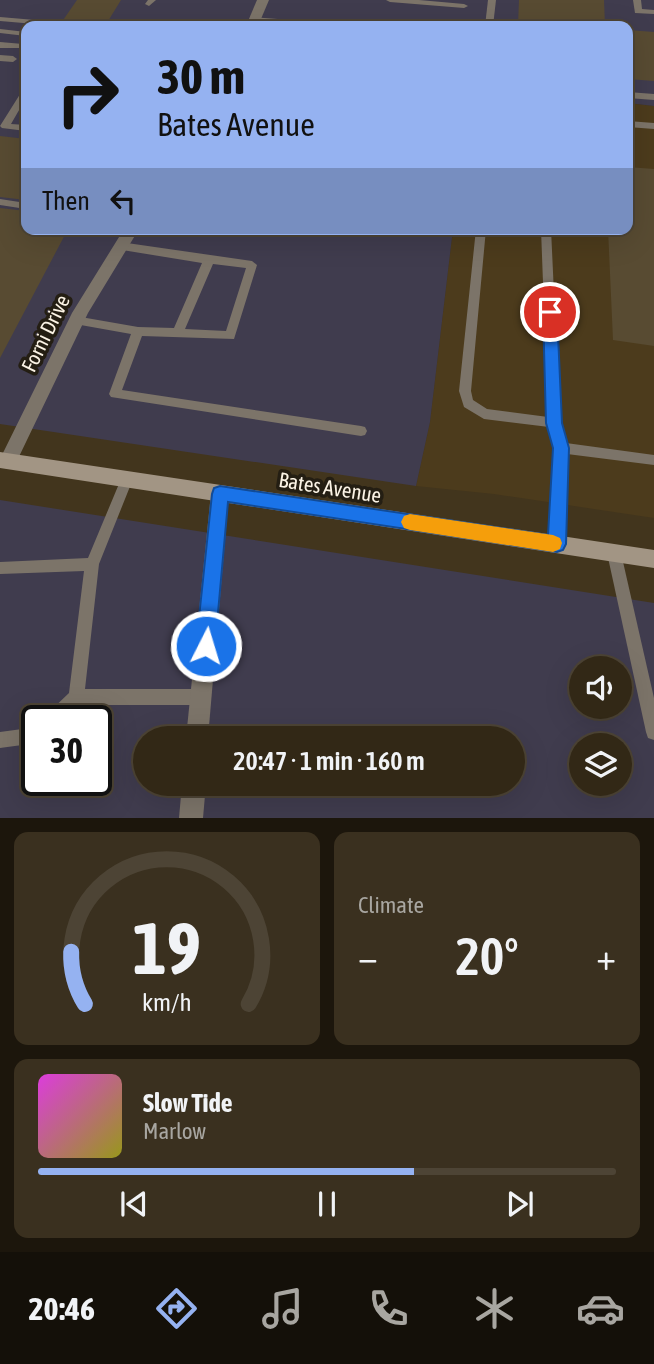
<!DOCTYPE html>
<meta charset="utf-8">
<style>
body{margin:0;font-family:"Asap Condensed",sans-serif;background:#3a301f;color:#f1f3f6;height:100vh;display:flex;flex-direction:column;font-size:26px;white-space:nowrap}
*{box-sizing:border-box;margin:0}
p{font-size:23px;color:#a8a6a1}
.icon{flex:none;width:38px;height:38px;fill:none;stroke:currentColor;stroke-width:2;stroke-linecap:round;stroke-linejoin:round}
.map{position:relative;height:818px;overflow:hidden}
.sheet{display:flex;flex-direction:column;gap:14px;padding:14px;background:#1c160c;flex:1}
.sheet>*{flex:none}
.banner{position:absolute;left:21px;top:21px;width:612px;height:214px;border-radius:14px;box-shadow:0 7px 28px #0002,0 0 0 2px #4d4435;background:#95b2f1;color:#111;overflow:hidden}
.buttons{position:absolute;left:569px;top:656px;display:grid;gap:14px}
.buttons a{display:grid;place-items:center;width:63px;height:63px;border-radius:50%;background:#322816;box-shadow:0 7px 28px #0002,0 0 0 2px #4d4435;font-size:35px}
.speed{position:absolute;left:21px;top:705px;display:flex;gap:14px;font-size:35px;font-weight:700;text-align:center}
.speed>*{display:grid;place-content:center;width:91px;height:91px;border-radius:50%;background:#322816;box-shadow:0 7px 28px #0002,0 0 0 2px #4d4435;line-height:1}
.speed .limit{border:4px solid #111;border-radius:10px;background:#fff;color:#111}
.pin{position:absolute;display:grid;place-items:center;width:60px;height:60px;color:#fff;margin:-30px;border:4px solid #fff;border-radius:50%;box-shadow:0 2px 7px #0007}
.me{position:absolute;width:77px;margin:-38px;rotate:5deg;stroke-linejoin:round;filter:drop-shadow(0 0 5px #0008)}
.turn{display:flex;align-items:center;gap:24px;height:147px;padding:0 21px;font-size:32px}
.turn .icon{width:91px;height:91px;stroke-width:2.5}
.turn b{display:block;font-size:49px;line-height:60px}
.then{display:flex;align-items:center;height:66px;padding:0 21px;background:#0003;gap:14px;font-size:26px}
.big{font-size:52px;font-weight:600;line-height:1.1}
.sheet .card{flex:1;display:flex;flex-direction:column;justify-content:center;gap:10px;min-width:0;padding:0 24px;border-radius:14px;background:#3a301f}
.sheet .dial{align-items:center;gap:0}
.dial svg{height:182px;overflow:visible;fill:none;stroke:#4d4435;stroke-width:7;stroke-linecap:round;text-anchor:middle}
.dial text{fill:#f1f3f6;stroke:none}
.song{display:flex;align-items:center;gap:21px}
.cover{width:84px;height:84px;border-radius:10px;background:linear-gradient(135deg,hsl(300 70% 55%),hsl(60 70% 35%))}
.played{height:7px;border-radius:4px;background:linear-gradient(90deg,#95b2f1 65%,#4d4435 65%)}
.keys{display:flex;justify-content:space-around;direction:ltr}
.heat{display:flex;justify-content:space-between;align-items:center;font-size:38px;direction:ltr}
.sheet .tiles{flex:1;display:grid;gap:14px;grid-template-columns:1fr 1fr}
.card:last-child{grid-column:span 2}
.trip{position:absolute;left:133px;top:726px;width:392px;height:70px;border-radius:35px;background:#322816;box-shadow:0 7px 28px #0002,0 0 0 2px #4d4435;font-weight:600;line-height:70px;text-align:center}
.tabs{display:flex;height:112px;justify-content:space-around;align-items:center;background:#141009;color:#a8a6a1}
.tabs .icon{width:49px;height:49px}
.tabs .on{color:#95b2f1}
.tabs b{font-size:32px;color:#f1f3f6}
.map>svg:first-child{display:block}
.built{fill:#4c3b1c}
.industrial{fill:#403c4e;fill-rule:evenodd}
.building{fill:#584b32}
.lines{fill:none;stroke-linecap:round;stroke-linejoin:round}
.lane{fill:#7c7469;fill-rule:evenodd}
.street{fill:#7c7469;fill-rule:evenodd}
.secondary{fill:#a29584;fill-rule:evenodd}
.route{fill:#1a73e8;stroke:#114b97;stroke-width:2}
.slow{fill:#f59e0b}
.labels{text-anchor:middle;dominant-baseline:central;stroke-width:7;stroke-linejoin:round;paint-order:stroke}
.street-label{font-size:21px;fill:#fbf3e5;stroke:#241e13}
</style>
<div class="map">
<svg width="654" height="818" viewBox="0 0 654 818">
<rect width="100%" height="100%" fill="#42351d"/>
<polygon class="built" points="628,103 654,106 654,518 494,494 416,486 430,422 453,229 628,229"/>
<g class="industrial">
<polygon points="0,0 654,0 654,106 628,103 628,26 26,26 26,229 453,229 430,422 416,486 0,424"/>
<path d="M0,500l654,103v215h-654zM581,668h39v39h-39zM37,721h59v59h-59zM145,738h368v46h-368zM581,746h39v38h-39z"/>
</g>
<g class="building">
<polygon points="77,0 121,0 105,26 59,26"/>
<polygon points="519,0 604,0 605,26 518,26"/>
<polygon points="628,30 654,32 654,81 628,79"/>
<polygon points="0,136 26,139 26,200 0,197"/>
<polygon points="628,167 654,169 654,346 613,340 608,229 628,229"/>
<polygon points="0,208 26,211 26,229 68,229 0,358"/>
</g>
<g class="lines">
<g class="lane">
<polygon points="148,0 156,0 149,6 145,4"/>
<polygon points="386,0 419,0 464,4 468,6 464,8 390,2"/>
<polygon points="488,0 496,0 493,26 485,26"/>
<polygon points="633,0 641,0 642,9 654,10 654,14 635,13"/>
<polygon points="0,17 35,20 39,22 35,24 0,21"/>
<polygon points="252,17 346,24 350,26 317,26 255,21 251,19"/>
<polygon points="0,29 26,32 26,36 0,33"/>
<polygon points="0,42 23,44 26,45 26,48 0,48"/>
<polygon points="0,55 13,56 17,59 13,62 0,61"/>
<polygon points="26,88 26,98 11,124 26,125 26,131 2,128 0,126 22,91"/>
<polygon points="628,92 654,94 654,100 628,98"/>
<polygon points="628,121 654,123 654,129 628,127"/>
<polygon points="0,199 26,203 26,209 0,205"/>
<polygon points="476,229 486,229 471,391 473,400 487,409 548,417 541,229 551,229 560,423 566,443 654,455 654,465 567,454 564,544 562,548 557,550 552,548 550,544 555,448 549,427 484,419 464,407 459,391"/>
<path d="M120,242l132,19 5,4 -23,74 -92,-3 -20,54 239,36 4,1 2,4 -2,4 -4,1 -250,-39 -2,-3 22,-60 -56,-10 -4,-1 -2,-3 2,-3 4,-1 63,11 36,1 28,-65 -86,-14 -1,-3 1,-3zM213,264l33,4 -20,63 -41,-2z"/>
<polygon points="127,473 132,475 133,479 99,564 85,689 201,689 206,692 209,697 206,702 201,705 79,705 63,721 44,721 46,715 69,693 84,571 0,574 0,562 88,558 121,479 122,475"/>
<polygon points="614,547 619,549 621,553 654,698 654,740 648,738 646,732 607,553 609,549"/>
<polygon points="37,727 37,743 0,748 0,732"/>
</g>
<g class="street">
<polygon points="257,0 269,0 258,26 246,26"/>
<polygon points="124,229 139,229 88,313 14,467 8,469 2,467 0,459 72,313"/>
<polygon points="220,485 227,487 229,493 208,738 186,738 211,493 213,487"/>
<polygon points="182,784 206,784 203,818 179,818"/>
</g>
<polygon class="secondary" points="0,452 654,550 654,568 0,468"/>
</g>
<polygon class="route" points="550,307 557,312 562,423 569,448 566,544 563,550 557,552 228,502 215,646 212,652 206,655 199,652 196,646 212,494 214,488 220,486 548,535 553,448 546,423 543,312"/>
<polygon class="slow" points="410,514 553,535 560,538 562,543 560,549 553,552 410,530 404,528 401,522 404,516"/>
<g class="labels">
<g class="street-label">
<text transform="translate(45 333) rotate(-64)">Forni Drive</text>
<text transform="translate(330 487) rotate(9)">Bates Avenue</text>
</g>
</g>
</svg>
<div class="buttons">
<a><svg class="icon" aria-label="sound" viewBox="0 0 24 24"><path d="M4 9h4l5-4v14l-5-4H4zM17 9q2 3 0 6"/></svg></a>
<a><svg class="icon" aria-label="layers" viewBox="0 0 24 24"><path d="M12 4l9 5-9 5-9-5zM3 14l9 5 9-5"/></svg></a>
</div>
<div class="speed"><div class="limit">30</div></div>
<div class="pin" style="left:550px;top:312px;background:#d93025"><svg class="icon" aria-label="arrive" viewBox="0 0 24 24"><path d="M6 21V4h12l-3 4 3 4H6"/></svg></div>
<svg class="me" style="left:206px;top:646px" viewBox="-20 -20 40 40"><circle r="17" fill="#1a73e8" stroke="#fff" stroke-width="3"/><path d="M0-11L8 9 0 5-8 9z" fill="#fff"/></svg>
<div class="trip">20:47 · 1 min · 160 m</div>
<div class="banner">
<div class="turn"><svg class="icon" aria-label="right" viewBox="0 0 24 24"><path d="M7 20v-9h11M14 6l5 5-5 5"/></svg><div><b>30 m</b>Bates Avenue</div></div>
<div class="then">Then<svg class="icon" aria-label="left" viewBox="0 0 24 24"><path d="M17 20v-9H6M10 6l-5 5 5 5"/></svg></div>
</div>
</div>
<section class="sheet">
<div class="tiles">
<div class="card dial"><svg viewBox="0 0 100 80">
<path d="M14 69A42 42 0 1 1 86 69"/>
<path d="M14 69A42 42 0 0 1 8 46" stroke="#95b2f1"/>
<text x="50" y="56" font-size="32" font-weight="700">19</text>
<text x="50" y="72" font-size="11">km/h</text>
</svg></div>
<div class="card"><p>Climate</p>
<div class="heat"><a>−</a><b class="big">20°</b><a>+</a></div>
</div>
<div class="card">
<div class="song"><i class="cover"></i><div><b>Slow Tide</b><p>Marlow</p></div></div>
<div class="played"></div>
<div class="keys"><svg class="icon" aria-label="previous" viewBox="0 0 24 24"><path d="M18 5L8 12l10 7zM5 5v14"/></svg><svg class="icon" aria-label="pause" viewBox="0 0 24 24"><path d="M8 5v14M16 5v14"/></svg><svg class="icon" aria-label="next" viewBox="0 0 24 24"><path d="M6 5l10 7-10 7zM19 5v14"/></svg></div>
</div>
</div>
</section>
<nav class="tabs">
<b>20:46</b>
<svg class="icon on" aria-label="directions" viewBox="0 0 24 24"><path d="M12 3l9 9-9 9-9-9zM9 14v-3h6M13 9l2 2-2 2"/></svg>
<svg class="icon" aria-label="music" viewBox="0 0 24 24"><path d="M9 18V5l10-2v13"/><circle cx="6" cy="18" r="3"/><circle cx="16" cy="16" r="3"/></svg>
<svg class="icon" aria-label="phone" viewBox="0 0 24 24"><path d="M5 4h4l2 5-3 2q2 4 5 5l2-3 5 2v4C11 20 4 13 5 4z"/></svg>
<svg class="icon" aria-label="climate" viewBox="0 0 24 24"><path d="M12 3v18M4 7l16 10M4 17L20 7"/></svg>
<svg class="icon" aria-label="car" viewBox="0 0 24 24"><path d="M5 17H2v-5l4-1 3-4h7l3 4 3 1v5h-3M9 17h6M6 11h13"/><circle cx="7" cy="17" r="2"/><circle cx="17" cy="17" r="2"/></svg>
</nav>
